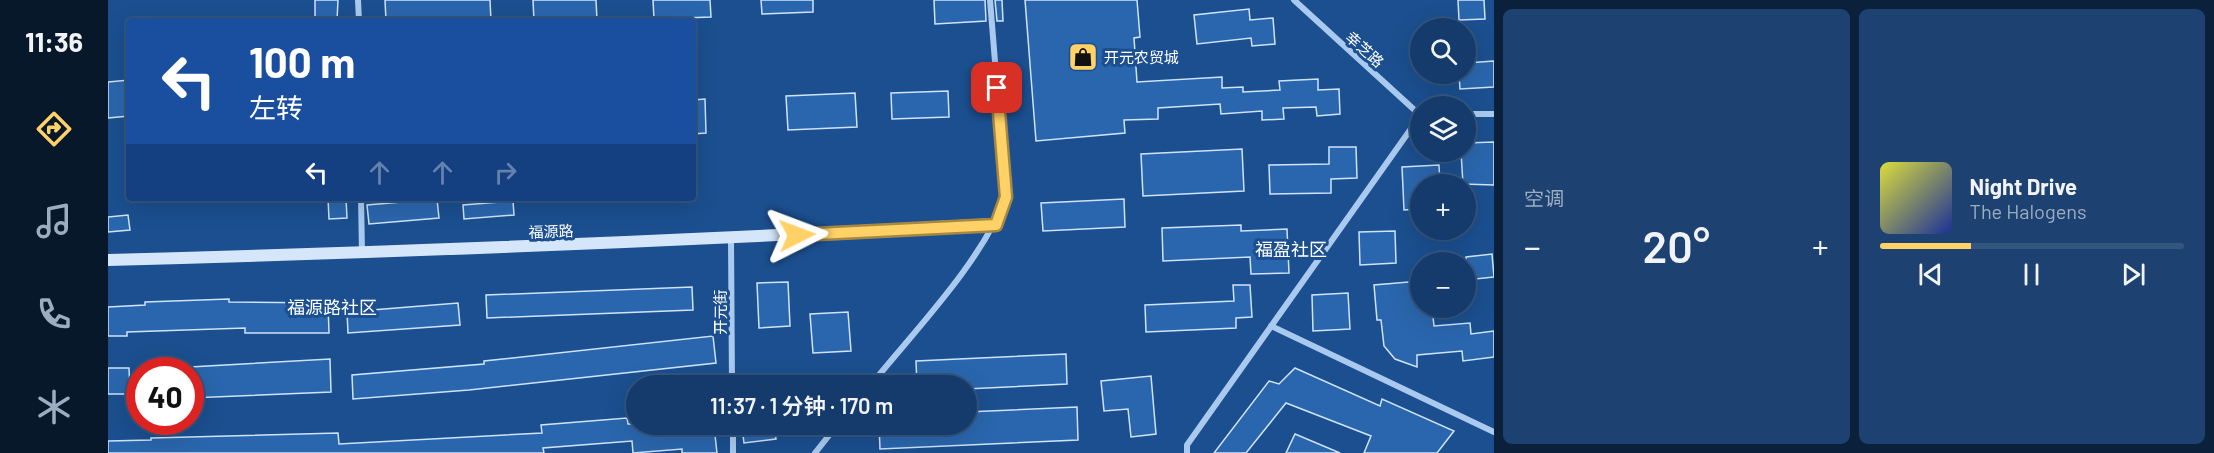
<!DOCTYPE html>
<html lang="zh">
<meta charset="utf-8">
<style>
body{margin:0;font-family:Barlow,"Noto Sans SC",sans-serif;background:#1d4271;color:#f1f3f6;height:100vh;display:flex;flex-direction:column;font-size:22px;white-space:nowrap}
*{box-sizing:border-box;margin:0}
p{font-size:20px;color:#9dadc1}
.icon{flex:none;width:33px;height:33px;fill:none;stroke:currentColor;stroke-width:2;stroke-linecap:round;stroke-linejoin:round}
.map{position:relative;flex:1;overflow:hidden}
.side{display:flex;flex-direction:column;gap:9px;padding:9px;background:#0b203b;width:720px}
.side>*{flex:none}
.guide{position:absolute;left:18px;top:18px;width:570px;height:183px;border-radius:6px;box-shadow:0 6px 24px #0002,0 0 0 2px #33557e;background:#1a4fa0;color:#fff;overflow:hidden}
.buttons{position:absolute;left:1302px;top:18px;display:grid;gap:12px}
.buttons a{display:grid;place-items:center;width:66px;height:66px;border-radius:50%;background:#143b6b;box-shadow:0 6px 24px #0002,0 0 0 2px #33557e;font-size:30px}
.speed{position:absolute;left:18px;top:357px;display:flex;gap:12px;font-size:30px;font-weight:700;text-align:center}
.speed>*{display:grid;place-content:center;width:78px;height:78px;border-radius:50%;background:#143b6b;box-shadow:0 6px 24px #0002,0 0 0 2px #33557e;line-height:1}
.speed .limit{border:9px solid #d22;background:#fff;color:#111}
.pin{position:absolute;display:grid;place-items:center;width:51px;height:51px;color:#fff;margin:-26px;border-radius:12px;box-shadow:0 3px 9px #0006}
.me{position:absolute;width:66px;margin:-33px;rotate:87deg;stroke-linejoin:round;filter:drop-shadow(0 0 4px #0008)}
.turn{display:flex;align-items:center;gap:21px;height:126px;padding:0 24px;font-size:27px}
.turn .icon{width:78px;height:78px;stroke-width:2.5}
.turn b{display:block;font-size:42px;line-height:51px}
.lanes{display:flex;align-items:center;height:57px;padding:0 24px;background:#0003;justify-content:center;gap:30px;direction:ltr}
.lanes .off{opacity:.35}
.big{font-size:45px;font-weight:600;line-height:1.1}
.side .widget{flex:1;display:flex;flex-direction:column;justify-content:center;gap:9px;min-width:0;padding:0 21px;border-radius:9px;background:#1d4271}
.song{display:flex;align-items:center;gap:18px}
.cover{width:72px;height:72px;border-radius:9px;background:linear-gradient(135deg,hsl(60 70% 55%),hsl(230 70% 35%))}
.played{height:6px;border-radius:3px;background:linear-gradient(90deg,#ffd166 30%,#33557e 30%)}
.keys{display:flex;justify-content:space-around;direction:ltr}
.heat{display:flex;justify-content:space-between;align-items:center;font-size:33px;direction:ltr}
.side .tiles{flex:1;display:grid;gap:9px;grid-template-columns:repeat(2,1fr)}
.trip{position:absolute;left:518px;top:375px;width:351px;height:60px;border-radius:30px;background:#143b6b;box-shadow:0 6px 24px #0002,0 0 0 2px #33557e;font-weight:600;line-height:60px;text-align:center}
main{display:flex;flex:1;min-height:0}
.dock{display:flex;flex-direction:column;width:108px;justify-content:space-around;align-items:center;background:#08182b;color:#9dadc1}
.dock .icon{width:42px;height:42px}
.dock .selected{color:#ffd166}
.dock b{font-size:27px;color:#f1f3f6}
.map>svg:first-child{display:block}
.building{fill:#2a66ad;stroke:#cfe3fa;stroke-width:1.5}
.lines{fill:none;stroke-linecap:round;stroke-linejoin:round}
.street{stroke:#a9c9ee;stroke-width:6}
.secondary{stroke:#d6e6fa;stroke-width:12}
.route-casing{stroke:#a68842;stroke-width:15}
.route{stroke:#ffd166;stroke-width:10}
.labels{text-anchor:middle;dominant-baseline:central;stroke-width:6;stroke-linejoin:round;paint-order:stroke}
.street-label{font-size:15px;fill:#fff;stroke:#1b4f8f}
.poi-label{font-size:15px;fill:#fff;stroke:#1b4f8f;text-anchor:start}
.quarter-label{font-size:18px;fill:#fff;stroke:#1b4f8f}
</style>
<main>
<nav class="dock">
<b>11:36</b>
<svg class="icon selected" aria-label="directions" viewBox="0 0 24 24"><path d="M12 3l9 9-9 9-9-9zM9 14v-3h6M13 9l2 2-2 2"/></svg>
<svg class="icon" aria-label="music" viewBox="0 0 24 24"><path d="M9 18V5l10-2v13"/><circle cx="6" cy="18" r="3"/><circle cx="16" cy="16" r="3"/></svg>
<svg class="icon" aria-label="phone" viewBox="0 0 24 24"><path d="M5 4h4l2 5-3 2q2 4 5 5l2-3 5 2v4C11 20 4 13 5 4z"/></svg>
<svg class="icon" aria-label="climate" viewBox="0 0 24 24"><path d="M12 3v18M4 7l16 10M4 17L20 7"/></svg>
</nav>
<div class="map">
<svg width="1386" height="453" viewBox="0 0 1386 453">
<rect width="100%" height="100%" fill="#1b4f8f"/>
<g class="building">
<polygon points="207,0 230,0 229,21 207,21"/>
<polygon points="277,0 382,0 383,21 278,21"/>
<polygon points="425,0 488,0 489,20 426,21"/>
<polygon points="545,0 602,0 603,17 546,19"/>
<polygon points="653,0 705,0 705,12 654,14"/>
<polygon points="826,0 877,0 878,21 827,24"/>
<polygon points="887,0 894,0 895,21 889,21"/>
<polygon points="917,0 1029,0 1032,37 1026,38 1029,82 1114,77 1114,88 1135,87 1135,92 1172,90 1171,81 1210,79 1210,90 1231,89 1232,114 1209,116 1208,107 1175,108 1176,119 1154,120 1154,111 1113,114 1112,104 1050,108 1050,119 1016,120 1017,133 928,141"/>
<polygon points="1350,0 1376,0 1377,19 1351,20"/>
<polygon points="1141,9 1142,20 1165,18 1167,44 1144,46 1143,38 1089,44 1086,15"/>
<polygon points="1386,61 1386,87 1352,89 1351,74 1358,74 1358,63"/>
<polygon points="21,80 21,116 0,118 0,82"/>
<polygon points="840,91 841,117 784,119 783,93"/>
<polygon points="747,93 749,127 680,130 678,96"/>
<polygon points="597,99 598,133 585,134 585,100"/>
<polygon points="1386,142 1386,185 1355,184 1353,152 1358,152 1358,143"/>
<polygon points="1221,147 1248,147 1249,178 1223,179 1223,193 1162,194 1161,165 1221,164"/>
<polygon points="1134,149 1136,191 1035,196 1033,154"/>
<polygon points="1331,165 1332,184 1312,184 1312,209 1296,210 1294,167"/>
<polygon points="220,198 238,198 239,218 221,219"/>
<polygon points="329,199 331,218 261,224 259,205"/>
<polygon points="1016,199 1017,227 935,231 933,203"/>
<polygon points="405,201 406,215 356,219 355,205"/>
<polygon points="20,215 22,230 0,232 0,217"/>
<polygon points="1133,225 1133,231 1179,229 1181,273 1143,274 1142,257 1055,261 1054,228"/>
<polygon points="1287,231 1288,263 1252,265 1251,232"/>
<polygon points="1384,254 1386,277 1358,280 1358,257"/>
<polygon points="1312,281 1312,308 1324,308 1326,326 1362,323 1363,334 1386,331 1386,357 1355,361 1354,351 1309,355 1309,367 1287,359 1276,346 1273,320 1269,320 1266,285"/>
<polygon points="680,282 682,326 651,328 649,283"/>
<polygon points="1125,285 1142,285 1144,317 1128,318 1128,328 1038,332 1037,305 1126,301"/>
<polygon points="584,287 585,310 379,318 378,295"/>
<polygon points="1240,293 1242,329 1205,331 1204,295"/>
<polygon points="121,299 121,302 220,303 221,333 137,333 137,328 19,332 19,336 0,336 0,307 37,305 37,302"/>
<polygon points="350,303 352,325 240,333 239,312"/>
<polygon points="740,312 743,351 705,353 702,314"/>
<polygon points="605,336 608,363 361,390 245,399 244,375 376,364 376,361"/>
<polygon points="958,354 959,384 858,389 858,386 809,386 808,361"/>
<polygon points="222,359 223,392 82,398 82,367"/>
<polygon points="0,368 21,368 22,394 0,394"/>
<polygon points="1187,368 1272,406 1274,399 1346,431 1329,453 1256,453 1263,436 1178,403 1138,453 1106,453 1161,381 1171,384"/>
<polygon points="681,375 681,386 649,386 649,377"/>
<polygon points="1043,376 1048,434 1023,437 1020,409 996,411 993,381"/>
<polygon points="969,407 970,440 772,449 771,424 858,424 858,412"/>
<polygon points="519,418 520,424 571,424 571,429 606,426 609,453 574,453 574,449 525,453 524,441 435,448 436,453 0,453 0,441 43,440 43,438 230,433 231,444 434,433 433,425"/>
<polygon points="666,424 668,439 636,443 634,427"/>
<polygon points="1187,434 1232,453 1178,453"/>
</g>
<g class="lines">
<g class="street">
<polyline points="250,0 251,21"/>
<polyline points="1186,0 1312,115"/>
<polyline points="1358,114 1386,114"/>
<polyline points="253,198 254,253"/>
<polyline points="623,239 624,386"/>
<polyline points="1163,326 1386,432"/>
<path d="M762,386c45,-56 111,-123 136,-189l-16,-197"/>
<polyline points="625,424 625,453"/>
<polyline points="707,453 730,424"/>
<polyline points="1079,453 1079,445 1312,116"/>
</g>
<path class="secondary" d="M0,260c296,-8 592,-20 888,-36"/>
</g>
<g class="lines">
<g class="route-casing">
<polyline id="route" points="689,235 888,225 898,197 889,88"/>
</g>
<use href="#route" class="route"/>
</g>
<defs>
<g id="shop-square" transform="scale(1.5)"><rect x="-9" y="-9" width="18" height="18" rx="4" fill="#ffd166" stroke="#1b4f8f"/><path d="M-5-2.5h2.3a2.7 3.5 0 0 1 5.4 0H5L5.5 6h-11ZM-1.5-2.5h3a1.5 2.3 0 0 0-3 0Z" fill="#111"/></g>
</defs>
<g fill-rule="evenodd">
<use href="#shop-square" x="975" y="57"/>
</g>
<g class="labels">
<g class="street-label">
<text transform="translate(1257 49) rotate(42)">幸芝路</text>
<text transform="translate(443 231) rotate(-2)">福源路</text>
<text transform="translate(612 312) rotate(-90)">开元街</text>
</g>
<g class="poi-label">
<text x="996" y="57">开元农贸城</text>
</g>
<g class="quarter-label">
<text x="1183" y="249">福盈社区</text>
<text x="224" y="307">福源路社区</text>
</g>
</g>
</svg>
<div class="buttons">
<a><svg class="icon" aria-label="search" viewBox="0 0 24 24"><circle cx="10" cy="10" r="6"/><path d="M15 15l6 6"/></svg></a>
<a><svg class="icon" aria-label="layers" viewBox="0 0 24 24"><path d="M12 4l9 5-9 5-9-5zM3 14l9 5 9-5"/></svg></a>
<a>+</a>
<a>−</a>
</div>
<div class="speed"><div class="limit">40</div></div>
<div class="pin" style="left:889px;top:88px;background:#d93025"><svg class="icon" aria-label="arrive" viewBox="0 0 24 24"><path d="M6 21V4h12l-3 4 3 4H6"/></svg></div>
<svg class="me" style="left:689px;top:235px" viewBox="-20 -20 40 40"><path d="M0-17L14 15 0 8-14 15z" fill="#ffd166" stroke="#fff" stroke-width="4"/></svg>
<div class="trip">11:37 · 1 分钟 · 170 m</div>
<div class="guide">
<div class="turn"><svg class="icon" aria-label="left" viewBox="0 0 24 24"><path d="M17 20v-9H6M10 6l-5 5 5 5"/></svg><div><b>100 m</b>左转</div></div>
<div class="lanes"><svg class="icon" aria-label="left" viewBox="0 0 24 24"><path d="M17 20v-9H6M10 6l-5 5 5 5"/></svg><svg class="icon off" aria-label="ahead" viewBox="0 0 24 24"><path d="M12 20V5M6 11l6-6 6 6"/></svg><svg class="icon off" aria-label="ahead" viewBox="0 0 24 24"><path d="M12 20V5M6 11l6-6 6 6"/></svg><svg class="icon off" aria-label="right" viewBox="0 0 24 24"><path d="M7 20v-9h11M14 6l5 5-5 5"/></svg></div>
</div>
</div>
<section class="side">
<div class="tiles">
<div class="widget"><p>空调</p>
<div class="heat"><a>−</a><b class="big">20°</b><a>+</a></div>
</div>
<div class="widget">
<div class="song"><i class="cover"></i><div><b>Night Drive</b><p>The Halogens</p></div></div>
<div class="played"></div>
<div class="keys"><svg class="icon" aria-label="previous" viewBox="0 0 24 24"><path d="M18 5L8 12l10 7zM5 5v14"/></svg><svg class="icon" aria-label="pause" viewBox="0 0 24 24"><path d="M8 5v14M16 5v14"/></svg><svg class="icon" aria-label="next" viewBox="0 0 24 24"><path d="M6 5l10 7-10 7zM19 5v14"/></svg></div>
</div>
</div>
</section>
</main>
